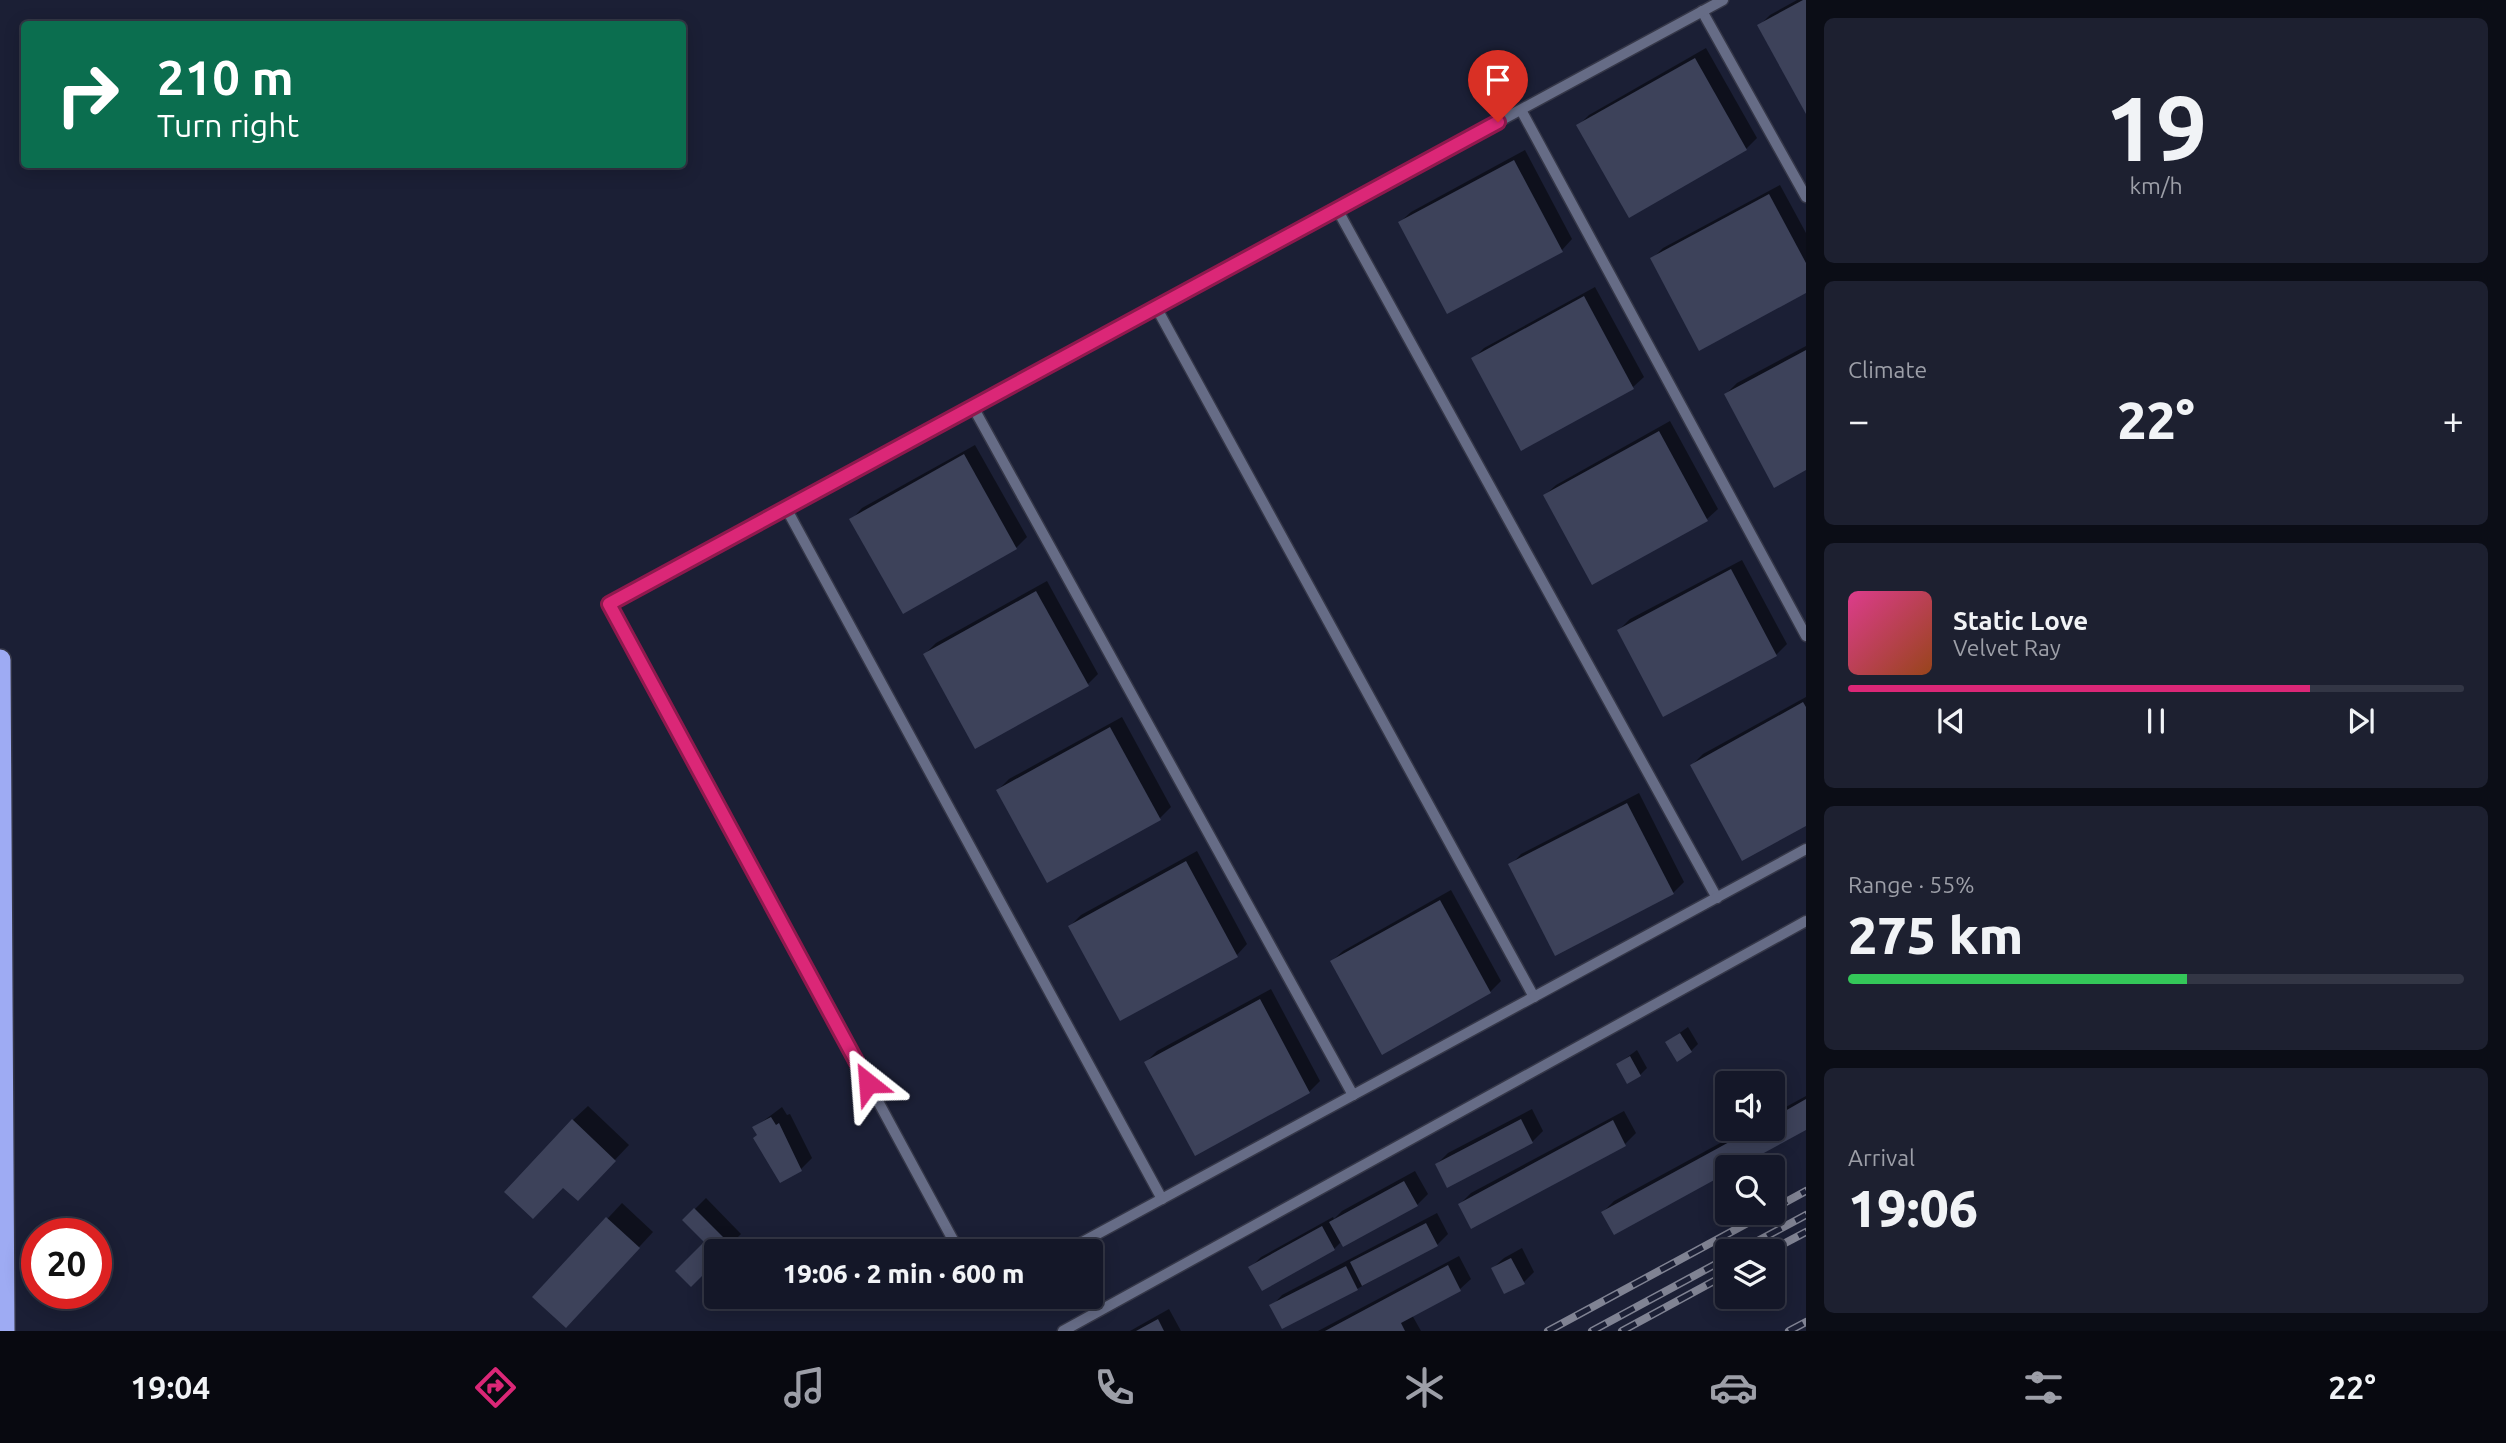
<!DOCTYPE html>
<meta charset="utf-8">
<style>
body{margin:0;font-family:Ubuntu,sans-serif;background:#1d2030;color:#f1f3f6;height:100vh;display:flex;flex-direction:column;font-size:26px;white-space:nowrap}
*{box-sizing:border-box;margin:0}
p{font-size:23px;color:#9d9fa8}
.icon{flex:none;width:38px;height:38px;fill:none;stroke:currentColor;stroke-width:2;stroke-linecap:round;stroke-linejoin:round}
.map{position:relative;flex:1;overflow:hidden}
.details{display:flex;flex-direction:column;gap:18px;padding:18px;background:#0b0d16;width:700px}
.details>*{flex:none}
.hud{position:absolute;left:21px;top:21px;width:665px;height:147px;border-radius:7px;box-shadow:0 4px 18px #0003,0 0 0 2px #333645;background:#0b6e4f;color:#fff;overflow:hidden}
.tools{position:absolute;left:1715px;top:1071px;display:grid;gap:14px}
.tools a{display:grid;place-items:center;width:70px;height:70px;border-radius:7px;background:#141728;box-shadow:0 4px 18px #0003,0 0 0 2px #333645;font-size:35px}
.speed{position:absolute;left:21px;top:1218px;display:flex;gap:14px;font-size:35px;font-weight:700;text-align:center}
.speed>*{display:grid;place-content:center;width:91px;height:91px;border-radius:50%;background:#141728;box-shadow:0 4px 18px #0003,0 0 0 2px #333645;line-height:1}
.speed .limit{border:10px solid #d22;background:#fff;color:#111}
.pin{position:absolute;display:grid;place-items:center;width:60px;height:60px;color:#fff;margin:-72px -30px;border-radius:50% 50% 50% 0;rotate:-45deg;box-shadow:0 0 7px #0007}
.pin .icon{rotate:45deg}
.me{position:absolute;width:77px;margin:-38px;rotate:332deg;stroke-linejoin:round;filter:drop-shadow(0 0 5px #0008)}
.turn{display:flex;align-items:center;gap:24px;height:147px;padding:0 21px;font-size:32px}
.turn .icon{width:91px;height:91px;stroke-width:2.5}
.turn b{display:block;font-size:49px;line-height:60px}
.big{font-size:52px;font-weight:800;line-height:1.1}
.details .widget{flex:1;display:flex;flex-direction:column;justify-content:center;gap:10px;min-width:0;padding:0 24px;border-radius:10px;background:#1d2030}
.details .dial{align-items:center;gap:0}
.dial b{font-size:91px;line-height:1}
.song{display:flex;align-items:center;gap:21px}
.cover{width:84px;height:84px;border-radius:10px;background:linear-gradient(135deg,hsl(330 70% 55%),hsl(20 70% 35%))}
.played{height:7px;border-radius:4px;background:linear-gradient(90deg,#db2777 75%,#333645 75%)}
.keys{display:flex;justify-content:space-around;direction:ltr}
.heat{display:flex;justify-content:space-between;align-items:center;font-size:38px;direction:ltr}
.charge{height:10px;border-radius:5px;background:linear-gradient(90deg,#34c759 55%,#333645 0)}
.trip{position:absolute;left:704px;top:1239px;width:399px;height:70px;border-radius:7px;background:#141728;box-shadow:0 4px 18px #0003,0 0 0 2px #333645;font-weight:800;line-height:70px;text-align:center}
.tab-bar{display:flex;height:112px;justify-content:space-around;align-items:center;background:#080910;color:#9d9fa8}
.tab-bar .icon{width:49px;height:49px}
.tab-bar .current{color:#db2777}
.tab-bar b{font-size:32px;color:#f1f3f6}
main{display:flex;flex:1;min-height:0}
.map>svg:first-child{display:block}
.shadow{fill:#0007}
.building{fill:#3d425a}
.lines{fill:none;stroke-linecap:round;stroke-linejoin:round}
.lane-casing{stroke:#353748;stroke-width:13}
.highway-casing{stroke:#353748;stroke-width:24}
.lane{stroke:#666c86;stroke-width:10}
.highway{stroke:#9eabf3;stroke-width:21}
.rail-casing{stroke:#808393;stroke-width:8}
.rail{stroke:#1b1f35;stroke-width:5;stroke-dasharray:16;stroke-linecap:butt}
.route-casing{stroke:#8e194d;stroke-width:18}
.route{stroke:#db2777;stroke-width:12}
</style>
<main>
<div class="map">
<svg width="1806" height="1331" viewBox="0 0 1806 1331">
<rect width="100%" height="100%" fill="#1b1f35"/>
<g class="shadow">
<polygon points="1797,0 1806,0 1806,111 1759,26 1770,15"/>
<polygon points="1706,48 1757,138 1746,149 1578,126 1589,115"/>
<polygon points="1525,150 1572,239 1562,250 1400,222 1411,212"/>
<polygon points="1780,185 1806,233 1806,291 1652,259 1663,248"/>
<polygon points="1595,287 1644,377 1633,387 1521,449 1473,359 1484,348"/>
<polygon points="1806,346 1806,468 1726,394 1737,383"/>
<polygon points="1670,421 1718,509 1707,519 1593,583 1545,495 1556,485"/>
<polygon points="975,445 1027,537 1016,548 852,519 862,508"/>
<polygon points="1742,560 1787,644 1776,655 1619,630 1630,619"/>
<polygon points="1047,581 1098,674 1088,684 925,654 936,643"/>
<polygon points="1806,697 1806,824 1692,765 1703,754"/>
<polygon points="1122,717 1171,807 1160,818 1048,880 998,790 1009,779"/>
<polygon points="1639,793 1684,882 1673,893 1511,865 1521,854"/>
<polygon points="1197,851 1247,944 1237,955 1070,926 1081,915"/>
<polygon points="1451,890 1501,981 1490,992 1382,1052 1332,961 1343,951"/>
<polygon points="1271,989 1320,1081 1309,1092 1195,1154 1146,1062 1157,1051"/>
<polygon points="1688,1027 1698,1044 1691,1051 1667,1042"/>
<polygon points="1637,1050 1647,1068 1640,1075 1618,1064"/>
<polygon points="1806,1096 1806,1128 1734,1167 1727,1167 1727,1171 1614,1233 1603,1212 1614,1201 1746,1129 1773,1129 1773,1114"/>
<polygon points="588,1106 629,1145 592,1184 563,1186 573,1120"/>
<polygon points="782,1107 787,1115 790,1114 812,1158 801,1169 758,1134 754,1128"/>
<polygon points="1532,1109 1543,1131 1532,1142 1437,1164 1448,1153"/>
<polygon points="1624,1111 1636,1133 1625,1144 1472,1227 1460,1204 1471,1193"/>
<polygon points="1415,1171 1428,1194 1417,1205 1342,1241 1334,1249 1250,1268 1261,1257 1333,1217 1334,1219 1342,1211"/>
<polygon points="706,1198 741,1234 724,1251 716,1251 684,1220"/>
<polygon points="622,1203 653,1232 580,1311 535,1297"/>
<polygon points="1437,1213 1448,1234 1437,1245 1357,1289 1272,1306 1282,1295"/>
<polygon points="1522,1248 1534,1272 1524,1282 1493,1268 1504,1258"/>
<polygon points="1459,1256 1471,1279 1460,1289 1412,1315 1421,1331 1318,1331"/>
<polygon points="1169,1309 1181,1331 1130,1331"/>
</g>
<g class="building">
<polygon points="1803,0 1806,0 1806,114 1757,25"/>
<polygon points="1695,58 1747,150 1629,218 1576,125"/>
<polygon points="1514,160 1563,252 1447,314 1398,222"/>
<polygon points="1769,194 1806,263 1806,293 1699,351 1650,258"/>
<polygon points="1584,296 1634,389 1521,451 1471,358"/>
<polygon points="1806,350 1806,470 1774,488 1724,394"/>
<polygon points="1659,431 1708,521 1592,585 1543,495"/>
<polygon points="964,454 1017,549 903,614 849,519"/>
<polygon points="1731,569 1777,656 1663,717 1617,630"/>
<polygon points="1036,591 1089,686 975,749 923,654"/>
<polygon points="1803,702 1806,707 1806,826 1742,861 1690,765"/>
<polygon points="1110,727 1161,820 1047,883 996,790"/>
<polygon points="1627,803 1674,894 1555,956 1508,864"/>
<polygon points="1186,861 1238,957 1120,1021 1068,926"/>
<polygon points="1440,900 1491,993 1382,1055 1330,961"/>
<polygon points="1260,999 1310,1093 1195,1156 1144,1062"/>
<polygon points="1680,1033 1692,1052 1677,1062 1665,1042"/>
<polygon points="1630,1056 1641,1076 1627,1084 1616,1064"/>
<polygon points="1806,1099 1806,1130 1738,1167 1727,1167 1727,1173 1614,1235 1601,1212 1753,1129 1773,1129 1773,1118"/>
<polygon points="771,1117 776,1125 779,1123 802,1171 780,1183 753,1138 757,1135 752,1127"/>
<polygon points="572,1119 616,1161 578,1201 563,1188 533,1219 504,1192"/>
<polygon points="1521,1119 1533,1143 1447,1188 1435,1164"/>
<polygon points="1613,1120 1626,1146 1471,1229 1458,1204"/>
<polygon points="1404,1181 1418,1206 1343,1247 1329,1222"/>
<polygon points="694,1208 732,1246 727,1251 716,1251 716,1262 691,1287 675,1271 704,1242 682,1220"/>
<polygon points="606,1217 640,1248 566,1328 532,1297"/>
<polygon points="1426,1223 1438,1246 1362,1286 1350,1262"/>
<polygon points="1322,1226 1335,1250 1262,1291 1248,1267"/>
<polygon points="1511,1258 1525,1284 1504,1294 1491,1268"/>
<polygon points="1448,1265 1461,1291 1401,1323 1405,1331 1325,1331"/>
<polygon points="1346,1266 1358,1290 1282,1329 1269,1305"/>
<polygon points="1158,1319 1164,1331 1136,1331"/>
</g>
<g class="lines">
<g class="lane-casing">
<g id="lane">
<polyline points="1702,11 1806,197"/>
<polyline points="1521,110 1806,636"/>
<polyline points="1337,209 1717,898"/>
<polyline points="1156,307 1534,997"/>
<polyline points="973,407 1353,1095"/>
<polyline points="786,508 1162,1199"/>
<polyline points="959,1251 609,604 1723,0"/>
<polyline points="1066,1251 1806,849"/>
<polyline points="1063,1331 1806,921"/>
</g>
</g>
<g class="highway-casing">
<polyline id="highway" points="0,660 4,1331"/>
</g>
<use href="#lane" class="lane"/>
<use href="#highway" class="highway"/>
<g class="rail-casing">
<g id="rail">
<polyline points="1773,1209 1806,1191"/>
<polyline points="1739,1251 1806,1215"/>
<polyline points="1770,1251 1806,1232"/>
<polyline points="1548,1331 1766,1213"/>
<polyline points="1592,1331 1727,1258"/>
<polyline points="1622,1331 1727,1274"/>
<polyline points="1789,1331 1806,1322"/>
</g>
</g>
<use href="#rail" class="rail"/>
</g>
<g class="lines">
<g class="route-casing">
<polyline id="route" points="868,1083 609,604 1498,122"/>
</g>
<use href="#route" class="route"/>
</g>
</svg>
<div class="tools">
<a><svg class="icon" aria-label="sound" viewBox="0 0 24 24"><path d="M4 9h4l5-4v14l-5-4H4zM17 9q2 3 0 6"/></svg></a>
<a><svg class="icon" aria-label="search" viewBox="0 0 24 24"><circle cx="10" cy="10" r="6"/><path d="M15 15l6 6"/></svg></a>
<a><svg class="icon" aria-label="layers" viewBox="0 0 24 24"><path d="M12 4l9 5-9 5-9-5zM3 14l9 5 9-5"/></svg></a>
</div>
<div class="speed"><div class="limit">20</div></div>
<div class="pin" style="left:1498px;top:122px;background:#d93025"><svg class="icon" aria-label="arrive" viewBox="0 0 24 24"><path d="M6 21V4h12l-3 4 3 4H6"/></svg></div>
<svg class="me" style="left:868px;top:1083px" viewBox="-20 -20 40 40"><path d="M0-17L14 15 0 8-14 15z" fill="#db2777" stroke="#fff" stroke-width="4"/></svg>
<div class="trip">19:06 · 2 min · 600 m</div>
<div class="hud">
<div class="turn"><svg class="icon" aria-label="right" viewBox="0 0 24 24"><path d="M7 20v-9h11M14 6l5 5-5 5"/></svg><div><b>210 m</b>Turn right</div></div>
</div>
</div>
<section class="details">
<div class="widget dial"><b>19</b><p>km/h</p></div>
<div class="widget"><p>Climate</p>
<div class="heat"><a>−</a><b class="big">22°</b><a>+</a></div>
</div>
<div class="widget">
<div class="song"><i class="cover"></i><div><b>Static Love</b><p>Velvet Ray</p></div></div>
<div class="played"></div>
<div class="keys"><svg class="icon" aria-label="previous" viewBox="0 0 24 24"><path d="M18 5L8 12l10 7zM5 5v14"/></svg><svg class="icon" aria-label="pause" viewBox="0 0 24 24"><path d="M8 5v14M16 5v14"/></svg><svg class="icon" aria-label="next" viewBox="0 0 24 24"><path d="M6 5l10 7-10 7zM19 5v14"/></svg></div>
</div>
<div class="widget"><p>Range · 55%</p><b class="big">275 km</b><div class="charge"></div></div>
<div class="widget"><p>Arrival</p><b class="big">19:06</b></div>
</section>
</main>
<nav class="tab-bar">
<b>19:04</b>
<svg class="icon current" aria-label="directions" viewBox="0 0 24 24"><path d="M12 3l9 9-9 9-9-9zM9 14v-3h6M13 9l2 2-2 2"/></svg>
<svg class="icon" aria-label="music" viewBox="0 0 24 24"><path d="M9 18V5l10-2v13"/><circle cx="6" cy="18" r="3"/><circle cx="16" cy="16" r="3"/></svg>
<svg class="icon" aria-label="phone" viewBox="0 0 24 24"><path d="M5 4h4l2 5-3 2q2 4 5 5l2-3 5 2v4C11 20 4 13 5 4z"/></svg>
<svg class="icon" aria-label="climate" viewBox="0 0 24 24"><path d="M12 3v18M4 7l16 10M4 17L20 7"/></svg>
<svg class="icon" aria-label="car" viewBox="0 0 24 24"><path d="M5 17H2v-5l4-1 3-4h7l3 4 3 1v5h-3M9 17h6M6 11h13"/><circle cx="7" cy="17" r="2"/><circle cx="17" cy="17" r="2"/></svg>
<svg class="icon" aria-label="filters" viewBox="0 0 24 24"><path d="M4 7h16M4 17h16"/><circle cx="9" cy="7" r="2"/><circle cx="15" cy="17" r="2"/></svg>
<b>22°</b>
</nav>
